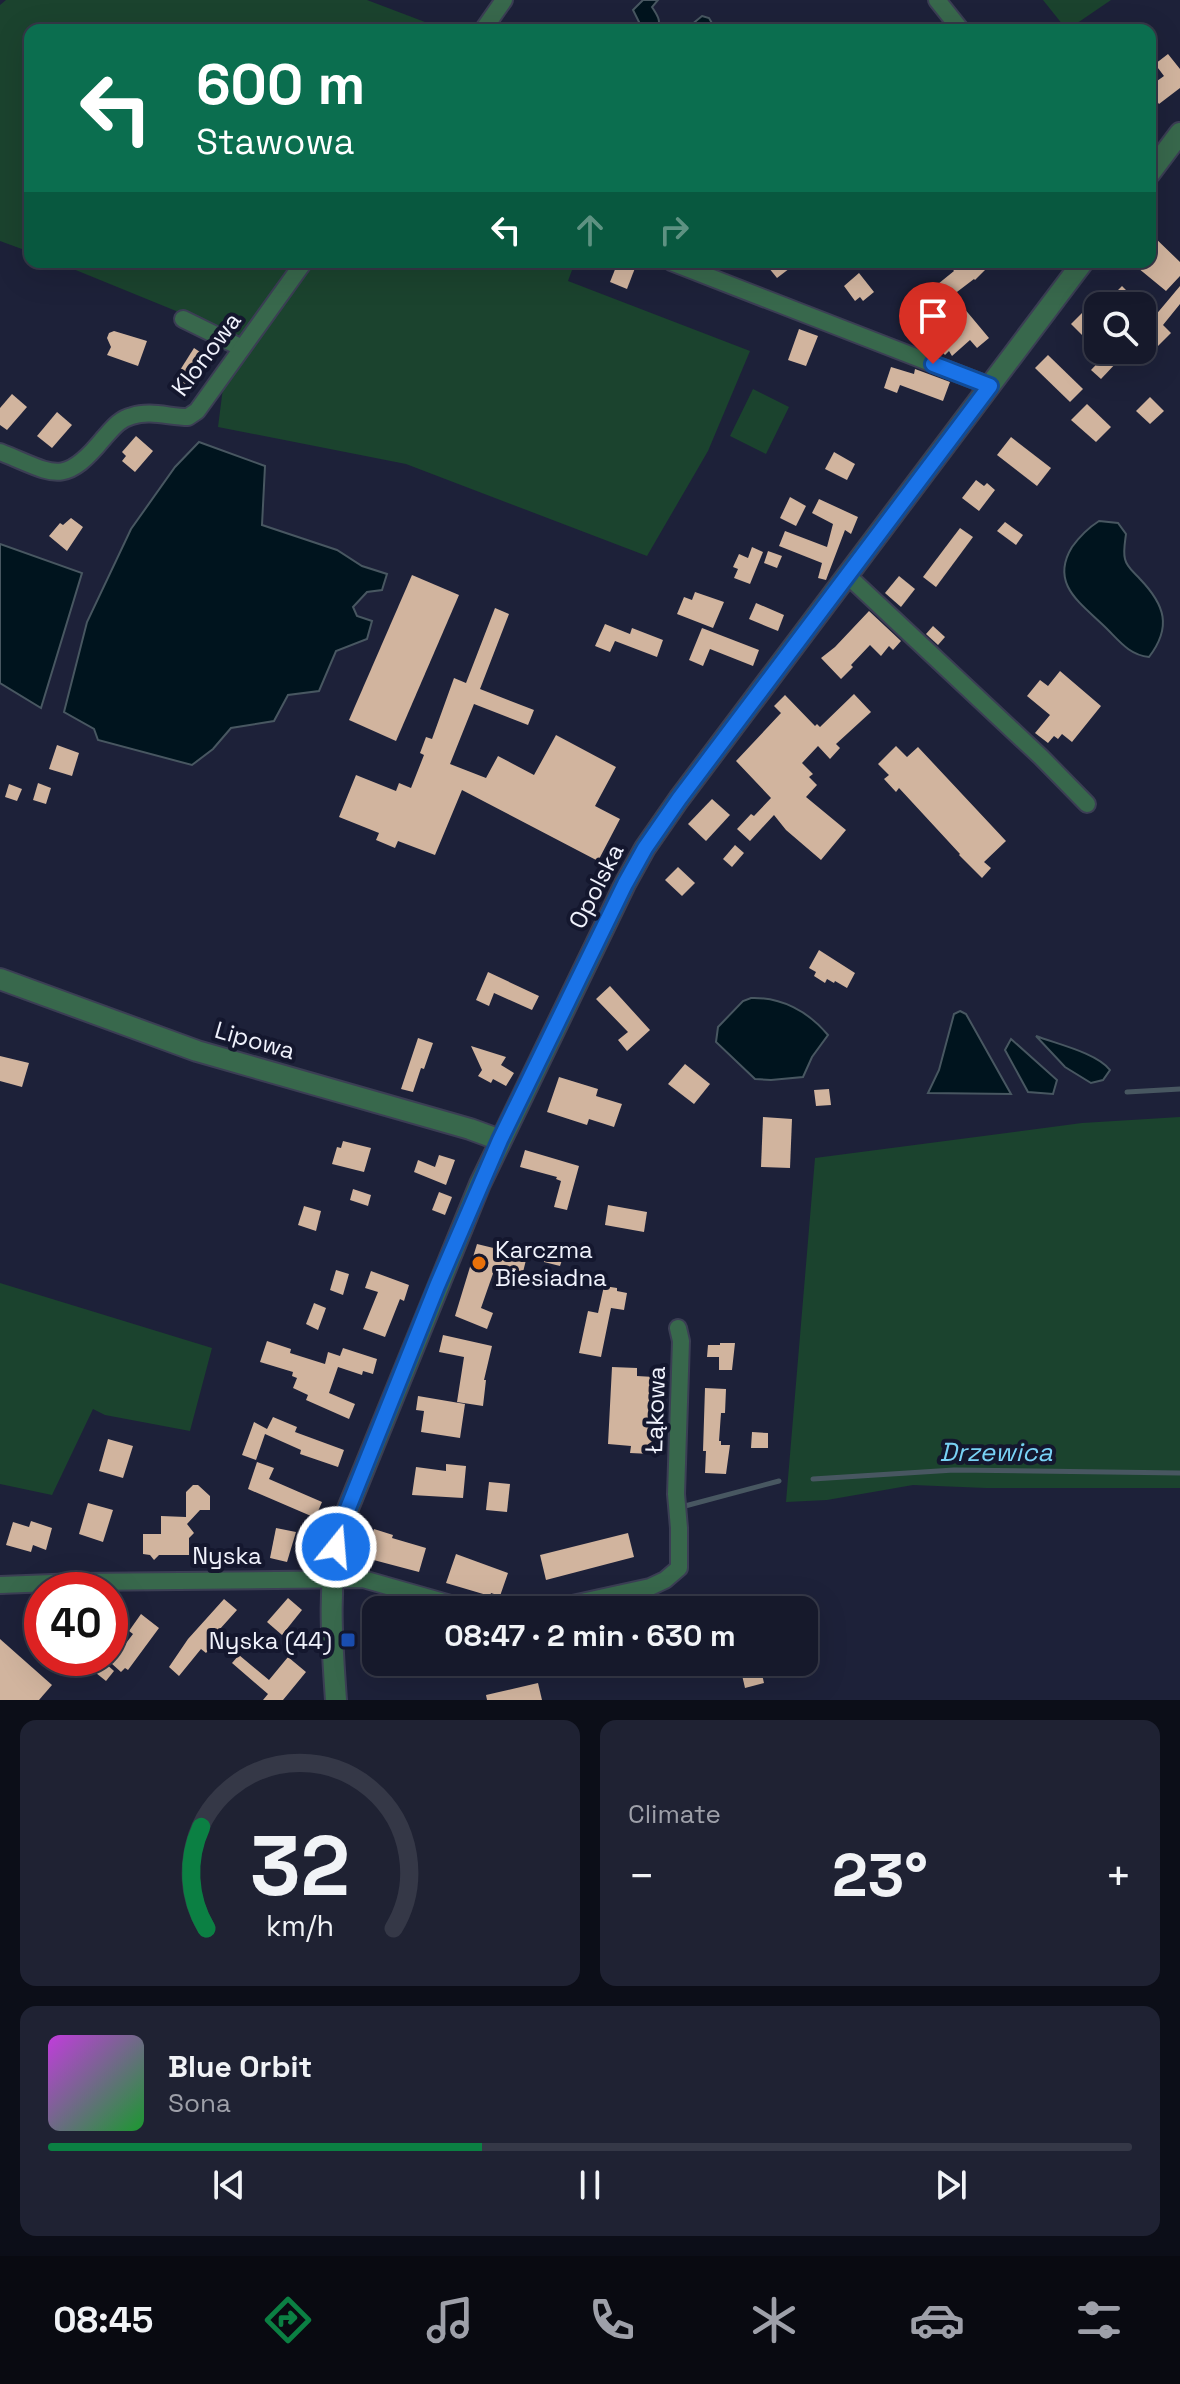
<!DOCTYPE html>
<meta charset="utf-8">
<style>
body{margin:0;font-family:"Space Grotesk",sans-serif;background:#1f2233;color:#f1f3f6;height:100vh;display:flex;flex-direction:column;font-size:30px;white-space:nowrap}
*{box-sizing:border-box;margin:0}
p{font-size:26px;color:#9ea0a9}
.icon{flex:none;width:44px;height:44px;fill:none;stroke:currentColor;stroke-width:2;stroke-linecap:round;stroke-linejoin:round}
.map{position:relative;height:1700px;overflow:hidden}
.side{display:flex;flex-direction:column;gap:20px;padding:20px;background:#0c0e18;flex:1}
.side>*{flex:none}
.banner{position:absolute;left:24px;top:24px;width:1132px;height:244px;border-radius:16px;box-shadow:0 8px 32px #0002,0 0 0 2px #353847;background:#0b6e4f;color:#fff;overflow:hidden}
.buttons{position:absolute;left:1084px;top:292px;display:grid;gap:16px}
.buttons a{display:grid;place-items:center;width:72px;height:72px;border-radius:16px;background:#16192b;box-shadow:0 8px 32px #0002,0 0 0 2px #353847;font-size:40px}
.speed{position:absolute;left:24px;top:1572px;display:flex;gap:16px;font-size:40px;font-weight:700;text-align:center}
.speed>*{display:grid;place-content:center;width:104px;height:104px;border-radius:50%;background:#16192b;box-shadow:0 8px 32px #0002,0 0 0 2px #353847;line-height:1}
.speed .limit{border:12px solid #d22;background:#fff;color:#111}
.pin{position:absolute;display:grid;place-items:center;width:68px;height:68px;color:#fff;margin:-82px -34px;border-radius:50% 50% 50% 0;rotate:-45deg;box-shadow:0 0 8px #0007}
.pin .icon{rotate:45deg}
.me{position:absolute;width:88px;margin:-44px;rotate:17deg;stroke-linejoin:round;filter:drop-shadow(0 0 6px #0008)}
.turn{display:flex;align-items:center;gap:28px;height:168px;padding:0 40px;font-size:36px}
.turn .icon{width:104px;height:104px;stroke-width:2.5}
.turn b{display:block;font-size:56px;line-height:68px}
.lanes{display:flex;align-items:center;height:76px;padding:0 40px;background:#0003;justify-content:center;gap:40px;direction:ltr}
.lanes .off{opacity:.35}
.big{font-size:60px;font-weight:700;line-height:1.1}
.side .widget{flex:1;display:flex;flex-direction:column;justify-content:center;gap:12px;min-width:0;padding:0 28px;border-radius:16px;background:#1f2233}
.side .dial{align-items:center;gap:0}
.dial svg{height:208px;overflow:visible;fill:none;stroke:#353847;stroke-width:7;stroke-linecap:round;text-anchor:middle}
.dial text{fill:#f1f3f6;stroke:none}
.song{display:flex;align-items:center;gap:24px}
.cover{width:96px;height:96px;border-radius:12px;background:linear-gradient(135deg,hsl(290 70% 55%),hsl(130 70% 35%))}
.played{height:8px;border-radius:4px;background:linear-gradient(90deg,#0b8043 40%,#353847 40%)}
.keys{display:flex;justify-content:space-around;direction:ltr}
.heat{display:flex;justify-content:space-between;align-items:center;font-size:44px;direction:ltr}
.side .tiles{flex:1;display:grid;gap:20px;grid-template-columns:1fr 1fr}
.widget:last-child{grid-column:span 2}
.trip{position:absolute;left:362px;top:1596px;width:456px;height:80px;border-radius:16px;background:#16192b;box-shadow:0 8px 32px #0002,0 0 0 2px #353847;font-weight:700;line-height:80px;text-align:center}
.dock{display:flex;height:128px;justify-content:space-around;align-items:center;background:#090a11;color:#9ea0a9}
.dock .icon{width:56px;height:56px}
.dock .current{color:#0b8043}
.dock b{font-size:36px;color:#f1f3f6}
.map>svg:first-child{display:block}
.green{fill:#1b432e}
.water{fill:#00141e;stroke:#485761;stroke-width:2}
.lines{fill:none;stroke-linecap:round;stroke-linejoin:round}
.stream{stroke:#485761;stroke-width:5}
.building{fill:#d1b49e}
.minor-casing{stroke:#3b3e54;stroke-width:20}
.tertiary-casing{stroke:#3b3e54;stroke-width:24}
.minor{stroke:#38684c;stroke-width:16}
.tertiary{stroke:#38684c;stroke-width:20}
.route-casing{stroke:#114b97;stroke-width:20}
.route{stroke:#1a73e8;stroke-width:14}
.food-dot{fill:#e8710a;stroke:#14172e;stroke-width:3}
.transit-dot{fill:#1a4fb4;stroke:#14172e;stroke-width:3}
.labels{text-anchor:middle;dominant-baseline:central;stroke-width:8;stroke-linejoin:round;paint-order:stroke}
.street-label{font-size:24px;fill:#f0f2fc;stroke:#14172e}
.poi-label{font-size:24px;fill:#f0f2fc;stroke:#14172e;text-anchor:start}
.water-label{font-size:26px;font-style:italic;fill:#78d2f5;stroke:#14172e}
</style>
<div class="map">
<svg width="1180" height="1700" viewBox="0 0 1180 1700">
<rect width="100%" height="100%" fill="#1d2139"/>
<g class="green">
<polygon points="6,0 367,0 446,30 30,30 30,252 0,241 0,5"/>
<polygon points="1043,0 1111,0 1067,30"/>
<polygon points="56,262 575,262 568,281 750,351 708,451 647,556 406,464 218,427 230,333"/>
<polygon points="753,389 789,407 766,454 730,436"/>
<polygon points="1180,1117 1180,1488 986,1488 913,1485 827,1500 786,1502 815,1158 1082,1123"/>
<polygon points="0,1283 212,1348 190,1431 105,1415 93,1409 52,1495 0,1484"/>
</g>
<g class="water">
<path d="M643,0h15l-6,7c5,8 10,14 5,23h-14l-10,-20z"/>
<polygon points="702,16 709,18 716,30 685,30"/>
<polygon points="158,23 205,25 214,30 122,30 126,26"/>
<polygon points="199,442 265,466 262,525 337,550 362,566 387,574 382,590 367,592 353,607 357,616 372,621 367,639 336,651 319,691 288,695 274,721 231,728 213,749 192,765 98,740 94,729 64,712 87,622 131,529 175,467"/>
<path d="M1099,521l19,2 8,11c-1,8 -3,18 -1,25 2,9 10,14 15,20 25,26 32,48 9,78 -21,-2 -31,-18 -46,-32 -24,-23 -53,-42 -31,-78 8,-11 16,-19 27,-26z"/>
<polygon points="0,544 82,573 41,708 0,683"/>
<path d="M751,998c30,-1 57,13 77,37l-16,22 -9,20 -32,3 -16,-1 -39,-37 2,-15 25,-26z"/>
<polygon points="960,1011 966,1014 1011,1094 928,1093 939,1070 954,1014"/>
<path d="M1036,1036c21,8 61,17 74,34l-7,10 -12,3 -26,-16z"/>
<polygon points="1011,1039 1057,1080 1053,1094 1028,1092 1005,1050"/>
</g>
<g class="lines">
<g class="stream">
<polyline points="1127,1092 1180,1089"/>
<polyline points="813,1479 954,1470 1180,1473"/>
<polyline points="685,1506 779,1481"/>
</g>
</g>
<g class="building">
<polygon points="1168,54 1180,69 1180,88 1159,104 1150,92 1150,86 1164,76 1155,64"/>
<polygon points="1150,233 1180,262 1180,276 1166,291 1138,268 1143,262 1150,262"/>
<polygon points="618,262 635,268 627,289 610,282"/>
<polygon points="764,262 798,262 777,278"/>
<polygon points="947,262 993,262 975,280 974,279 953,295 989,338 977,348 970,340 952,356 949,351 945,355 928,336 939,327 917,301 954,271"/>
<polygon points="859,273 874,292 863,301 860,297 855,301 844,286"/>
<polygon points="1122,286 1136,300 1132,306 1102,306 1106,302 1104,299 1112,291 1115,293"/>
<polygon points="1180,286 1180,304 1163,325 1171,333 1150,354 1142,346 1142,343 1155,329 1149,323"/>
<polygon points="1084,311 1098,325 1098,351 1071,324"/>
<polygon points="799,329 818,336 806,366 788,360"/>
<polygon points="114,331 147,341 138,366 107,355 111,347 107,338 109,333"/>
<polygon points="194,348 209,358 185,396 170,386"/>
<polygon points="1109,351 1118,361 1101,379 1091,370"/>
<polygon points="1048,355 1083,389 1070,402 1035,368"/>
<polygon points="891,367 914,374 915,369 950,382 943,401 900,385 897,393 884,388"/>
<polygon points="12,394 27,407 7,430 0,425 0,408"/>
<polygon points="1150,397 1164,411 1150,424 1136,411"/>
<polygon points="1087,404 1111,427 1096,442 1071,420"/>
<polygon points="57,412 72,425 52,448 37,436"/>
<polygon points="136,436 153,451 135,472 122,461 126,456 122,452"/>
<polygon points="1011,437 1051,468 1037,486 997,455"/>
<polygon points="834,452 855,464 847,480 825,469"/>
<polygon points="976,480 984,486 987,483 995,490 979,511 962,498"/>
<polygon points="790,497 806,506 796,526 780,518"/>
<polygon points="819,499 858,517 851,534 845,530 826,580 818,578 822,563 779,546 785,531 827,547 833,524 812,513"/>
<polygon points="71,518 83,527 67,551 49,536 60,523 63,525"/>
<polygon points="1005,522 1023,535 1016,545 997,531"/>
<polygon points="960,528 973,537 936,587 923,577"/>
<polygon points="752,547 763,552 750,584 734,578 738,569 733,567 739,554 748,558"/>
<polygon points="768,551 782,556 777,568 764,563"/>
<polygon points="412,575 459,595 396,741 349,720"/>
<polygon points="899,576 915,589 901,607 885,593"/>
<polygon points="695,592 724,602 713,628 677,614 684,597 692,600"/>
<polygon points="756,603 784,615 778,631 749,619"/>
<polygon points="495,608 509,614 480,689 534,710 528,725 474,704 450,764 486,778 498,756 534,775 556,735 616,767 595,806 620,819 598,861 462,790 435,855 398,841 395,848 376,840 379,833 339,817 356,775 396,791 399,783 411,788 424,755 420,753 426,737 432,739 454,678 466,683"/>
<polygon points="869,611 901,641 893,650 889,646 881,656 870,645 851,665 853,667 841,679 821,658 835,647"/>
<polygon points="605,624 630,634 632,628 663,640 657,657 615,641 610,652 595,646"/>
<polygon points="933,626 945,637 938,645 926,634"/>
<polygon points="702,628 759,650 753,666 710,649 703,666 689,660"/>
<polygon points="1060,671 1101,706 1072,742 1062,734 1058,739 1054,736 1048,743 1035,733 1050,715 1027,696 1040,680 1048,686"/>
<polygon points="854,694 871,712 836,744 840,748 830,759 818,746 802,763 813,774 809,777 817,785 806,797 846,830 821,860 786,830 774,815 750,841 737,829 751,814 754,816 771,798 736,761 781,713 774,706 785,695 815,726 817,724 820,727"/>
<polygon points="57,745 79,753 72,776 49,769"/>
<polygon points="896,746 907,757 918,747 1006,841 984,862 991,868 982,878 959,855 960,854 899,788 896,792 884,779 889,775 878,764"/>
<polygon points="38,783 51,788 46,804 33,800"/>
<polygon points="9,784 22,789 17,801 5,797"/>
<polygon points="712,799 730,815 706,841 688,824"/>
<polygon points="735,845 744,853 732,867 723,859"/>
<polygon points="678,867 695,883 682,896 665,880"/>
<polygon points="819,950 855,973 847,988 835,981 834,983 827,979 825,983 814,976 816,972 809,968"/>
<polygon points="488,972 539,996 532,1010 494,993 489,1006 476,1000"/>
<polygon points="610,986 650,1030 627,1051 618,1040 628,1032 596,999"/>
<polygon points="418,1038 433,1043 424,1069 421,1068 413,1092 401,1089"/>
<polygon points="471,1046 506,1057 501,1065 514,1073 506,1086 493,1079 491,1083 478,1076 482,1070"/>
<polygon points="0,1056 29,1063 22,1087 0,1081"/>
<polygon points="685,1064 710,1084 694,1104 668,1084"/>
<polygon points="559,1077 598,1089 596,1096 622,1104 614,1127 589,1119 587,1125 547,1112"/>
<polygon points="829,1089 831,1105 816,1106 814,1090"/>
<polygon points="763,1117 792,1119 790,1168 761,1167"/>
<polygon points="343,1141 371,1148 364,1172 332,1164 337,1147 341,1148"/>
<polygon points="525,1150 579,1166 567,1210 554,1207 561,1181 556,1179 557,1177 520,1167"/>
<polygon points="439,1155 455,1160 446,1185 414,1172 418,1160 435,1167"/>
<polygon points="353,1189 371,1195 368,1206 350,1200"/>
<polygon points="439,1192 452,1197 445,1215 432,1210"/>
<polygon points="608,1205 647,1212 644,1232 605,1225"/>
<polygon points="304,1206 321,1211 316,1231 298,1225"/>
<polygon points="477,1244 527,1256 523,1272 496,1265 481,1308 493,1313 487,1329 455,1316"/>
<polygon points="548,1250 564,1254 560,1266 544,1262"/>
<polygon points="336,1270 349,1274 343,1295 330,1290"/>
<polygon points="371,1271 409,1285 404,1301 400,1299 385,1337 363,1329 378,1292 365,1288"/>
<polygon points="604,1286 617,1288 617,1291 627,1293 624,1310 611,1308 601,1357 579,1353 588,1311 598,1313"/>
<polygon points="314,1303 326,1308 318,1330 306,1324"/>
<polygon points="443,1335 492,1346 484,1380 486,1380 483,1406 457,1402 464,1357 439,1352"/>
<polygon points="267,1341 291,1349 290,1353 325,1364 328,1352 340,1356 343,1348 377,1359 373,1374 363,1371 362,1375 338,1367 329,1393 355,1404 349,1419 306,1400 308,1395 293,1388 297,1378 292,1376 293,1372 260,1362"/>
<polygon points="720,1343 735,1343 732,1370 719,1370 719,1357 707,1357 708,1345 720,1345"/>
<polygon points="612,1367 637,1368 637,1376 654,1377 651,1454 630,1453 631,1446 608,1444"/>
<polygon points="705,1388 726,1389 725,1413 721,1413 719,1441 721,1441 721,1445 730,1445 726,1474 705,1473 706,1451 703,1451"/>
<polygon points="418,1396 465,1404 460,1438 421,1432 424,1411 416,1410"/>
<polygon points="273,1417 297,1427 295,1432 344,1450 338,1467 300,1454 301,1450 265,1434 256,1460 242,1455 254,1422 267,1429"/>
<polygon points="752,1432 768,1433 768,1448 751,1448"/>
<polygon points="108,1439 133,1446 123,1478 99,1471"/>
<polygon points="257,1462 274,1468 269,1479 322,1502 316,1516 311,1516 248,1489"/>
<polygon points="446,1464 466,1466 463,1498 412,1495 416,1467 446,1471"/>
<polygon points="489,1482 510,1484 507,1512 486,1510"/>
<polygon points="193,1485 198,1485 210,1496 210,1510 200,1510 187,1524 194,1533 189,1538 189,1555 159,1555 154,1560 150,1555 143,1554 143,1534 161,1534 161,1516 186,1517 186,1492"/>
<polygon points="88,1503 113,1510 103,1542 79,1534"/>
<polygon points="31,1521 52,1528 46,1550 33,1545 31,1552 6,1545 13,1522 29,1527"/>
<polygon points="276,1528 296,1532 287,1562 270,1558"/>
<polygon points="374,1529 393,1535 392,1538 426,1548 419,1572 366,1558"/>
<polygon points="628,1533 634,1557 546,1580 540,1555"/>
<polygon points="456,1554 508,1573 500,1596 491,1593 490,1596 446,1583"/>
<polygon points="738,1597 742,1610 702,1610 701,1605"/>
<polygon points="288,1598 302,1610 282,1635 267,1622"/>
<polygon points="224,1599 237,1610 211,1639 215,1642 206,1653 201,1649 179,1676 169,1667 188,1639"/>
<polygon points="141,1614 159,1628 128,1670 125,1668 121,1672 111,1663 133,1634 129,1631"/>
<polygon points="0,1639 52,1685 39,1700 0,1700"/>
<polygon points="239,1655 269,1680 288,1657 306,1672 283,1700 263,1700 268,1694 232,1663"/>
<polygon points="388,1662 403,1662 399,1677 385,1672"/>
<polygon points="739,1662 759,1662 764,1683 745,1688"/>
<polygon points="105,1663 114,1671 106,1681 96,1673"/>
<polygon points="538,1683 542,1700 487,1700 486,1695"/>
</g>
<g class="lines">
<g class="minor-casing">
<g id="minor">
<polyline points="937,0 961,30"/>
<polyline points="483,30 504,0"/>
<polyline points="671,262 990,386"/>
<polyline points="183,319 242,348"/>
<path d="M0,452c53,21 63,36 103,-13 9,-10 16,-20 29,-23 18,-6 38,1 56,1l9,-6 107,-149"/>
<polyline points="847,575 1041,757 1087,804"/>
<polyline points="0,1585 78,1582 363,1579 472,1610"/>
<polyline points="545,1610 650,1587 665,1580 679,1568 679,1528 676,1494 681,1341 678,1328"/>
</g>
</g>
<g class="tertiary-casing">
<g id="tertiary">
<polyline points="1150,173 1180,133"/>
<polyline points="0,979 197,1051 470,1129 500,1140"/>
<path d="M336,1700c-4,-58 -9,-115 4,-172l140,-344 145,-300 20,-36 34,-49 404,-537"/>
</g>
</g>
<use href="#minor" class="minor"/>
<use href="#tertiary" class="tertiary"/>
</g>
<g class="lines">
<g class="route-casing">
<polyline id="route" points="336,1547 340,1528 437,1286 500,1140 625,884 645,848 679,799 990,386 933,364"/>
</g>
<use href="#route" class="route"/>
</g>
<circle class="food-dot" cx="479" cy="1263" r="8"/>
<rect class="transit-dot" x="340" y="1632" width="16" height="16" rx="4"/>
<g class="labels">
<g class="street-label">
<text transform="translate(206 354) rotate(-53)">Klonowa</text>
<text transform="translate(596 886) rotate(-63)">Opolska</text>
<text transform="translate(255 1040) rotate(16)">Lipowa</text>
<text transform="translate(655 1410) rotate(-88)">Łąkowa</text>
<text x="227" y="1555">Nyska</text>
</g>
<g class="poi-label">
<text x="495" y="1249">Karczma<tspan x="495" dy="28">Biesiadna</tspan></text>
<text x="332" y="1640" text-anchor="end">Nyska (44)</text>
</g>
<g class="water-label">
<text x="996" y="1452">Drzewica</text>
</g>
</g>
</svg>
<div class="buttons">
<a><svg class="icon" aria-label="search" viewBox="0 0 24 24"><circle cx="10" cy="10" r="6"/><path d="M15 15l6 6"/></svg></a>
</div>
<div class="speed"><div class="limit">40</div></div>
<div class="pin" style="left:933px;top:364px;background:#d93025"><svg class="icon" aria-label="arrive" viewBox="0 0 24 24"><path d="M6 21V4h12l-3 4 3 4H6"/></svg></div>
<svg class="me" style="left:336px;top:1547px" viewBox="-20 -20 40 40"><circle r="17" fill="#1a73e8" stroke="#fff" stroke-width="3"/><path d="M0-11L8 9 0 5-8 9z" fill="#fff"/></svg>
<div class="trip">08:47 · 2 min · 630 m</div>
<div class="banner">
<div class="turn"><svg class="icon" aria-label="left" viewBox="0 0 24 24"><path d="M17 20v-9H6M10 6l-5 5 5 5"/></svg><div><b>600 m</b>Stawowa</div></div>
<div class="lanes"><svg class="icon" aria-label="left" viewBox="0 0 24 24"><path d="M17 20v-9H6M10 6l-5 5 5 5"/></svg><svg class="icon off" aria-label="ahead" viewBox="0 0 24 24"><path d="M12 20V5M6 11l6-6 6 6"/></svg><svg class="icon off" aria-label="right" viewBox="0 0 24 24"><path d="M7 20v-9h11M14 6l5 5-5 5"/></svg></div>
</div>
</div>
<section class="side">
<div class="tiles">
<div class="widget dial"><svg viewBox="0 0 100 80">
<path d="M14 69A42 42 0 1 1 86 69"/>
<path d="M14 69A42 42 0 0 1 12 30" stroke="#0b8043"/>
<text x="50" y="56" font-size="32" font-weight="700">32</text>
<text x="50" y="72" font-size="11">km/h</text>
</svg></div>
<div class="widget"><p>Climate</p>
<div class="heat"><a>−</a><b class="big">23°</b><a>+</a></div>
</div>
<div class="widget">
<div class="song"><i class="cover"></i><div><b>Blue Orbit</b><p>Sona</p></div></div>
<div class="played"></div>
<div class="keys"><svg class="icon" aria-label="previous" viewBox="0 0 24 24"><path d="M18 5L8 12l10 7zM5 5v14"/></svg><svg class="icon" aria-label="pause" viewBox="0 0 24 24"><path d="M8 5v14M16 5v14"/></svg><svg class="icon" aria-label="next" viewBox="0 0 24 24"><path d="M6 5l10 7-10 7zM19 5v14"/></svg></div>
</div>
</div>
</section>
<nav class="dock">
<b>08:45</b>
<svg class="icon current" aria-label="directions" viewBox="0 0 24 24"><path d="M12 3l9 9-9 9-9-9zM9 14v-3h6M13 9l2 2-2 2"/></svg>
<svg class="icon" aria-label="music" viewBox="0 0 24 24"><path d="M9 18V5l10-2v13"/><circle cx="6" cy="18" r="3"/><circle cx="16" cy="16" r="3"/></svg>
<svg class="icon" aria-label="phone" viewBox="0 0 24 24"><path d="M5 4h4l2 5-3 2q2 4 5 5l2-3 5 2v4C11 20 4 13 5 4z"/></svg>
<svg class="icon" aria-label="climate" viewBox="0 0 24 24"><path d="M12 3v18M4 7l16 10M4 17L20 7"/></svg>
<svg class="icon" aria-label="car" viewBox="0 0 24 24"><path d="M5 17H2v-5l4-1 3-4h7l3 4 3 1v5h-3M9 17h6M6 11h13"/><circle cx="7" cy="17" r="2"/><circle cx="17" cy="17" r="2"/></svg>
<svg class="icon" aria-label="filters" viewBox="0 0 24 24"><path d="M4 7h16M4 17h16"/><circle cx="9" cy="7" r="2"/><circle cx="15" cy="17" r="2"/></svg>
</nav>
